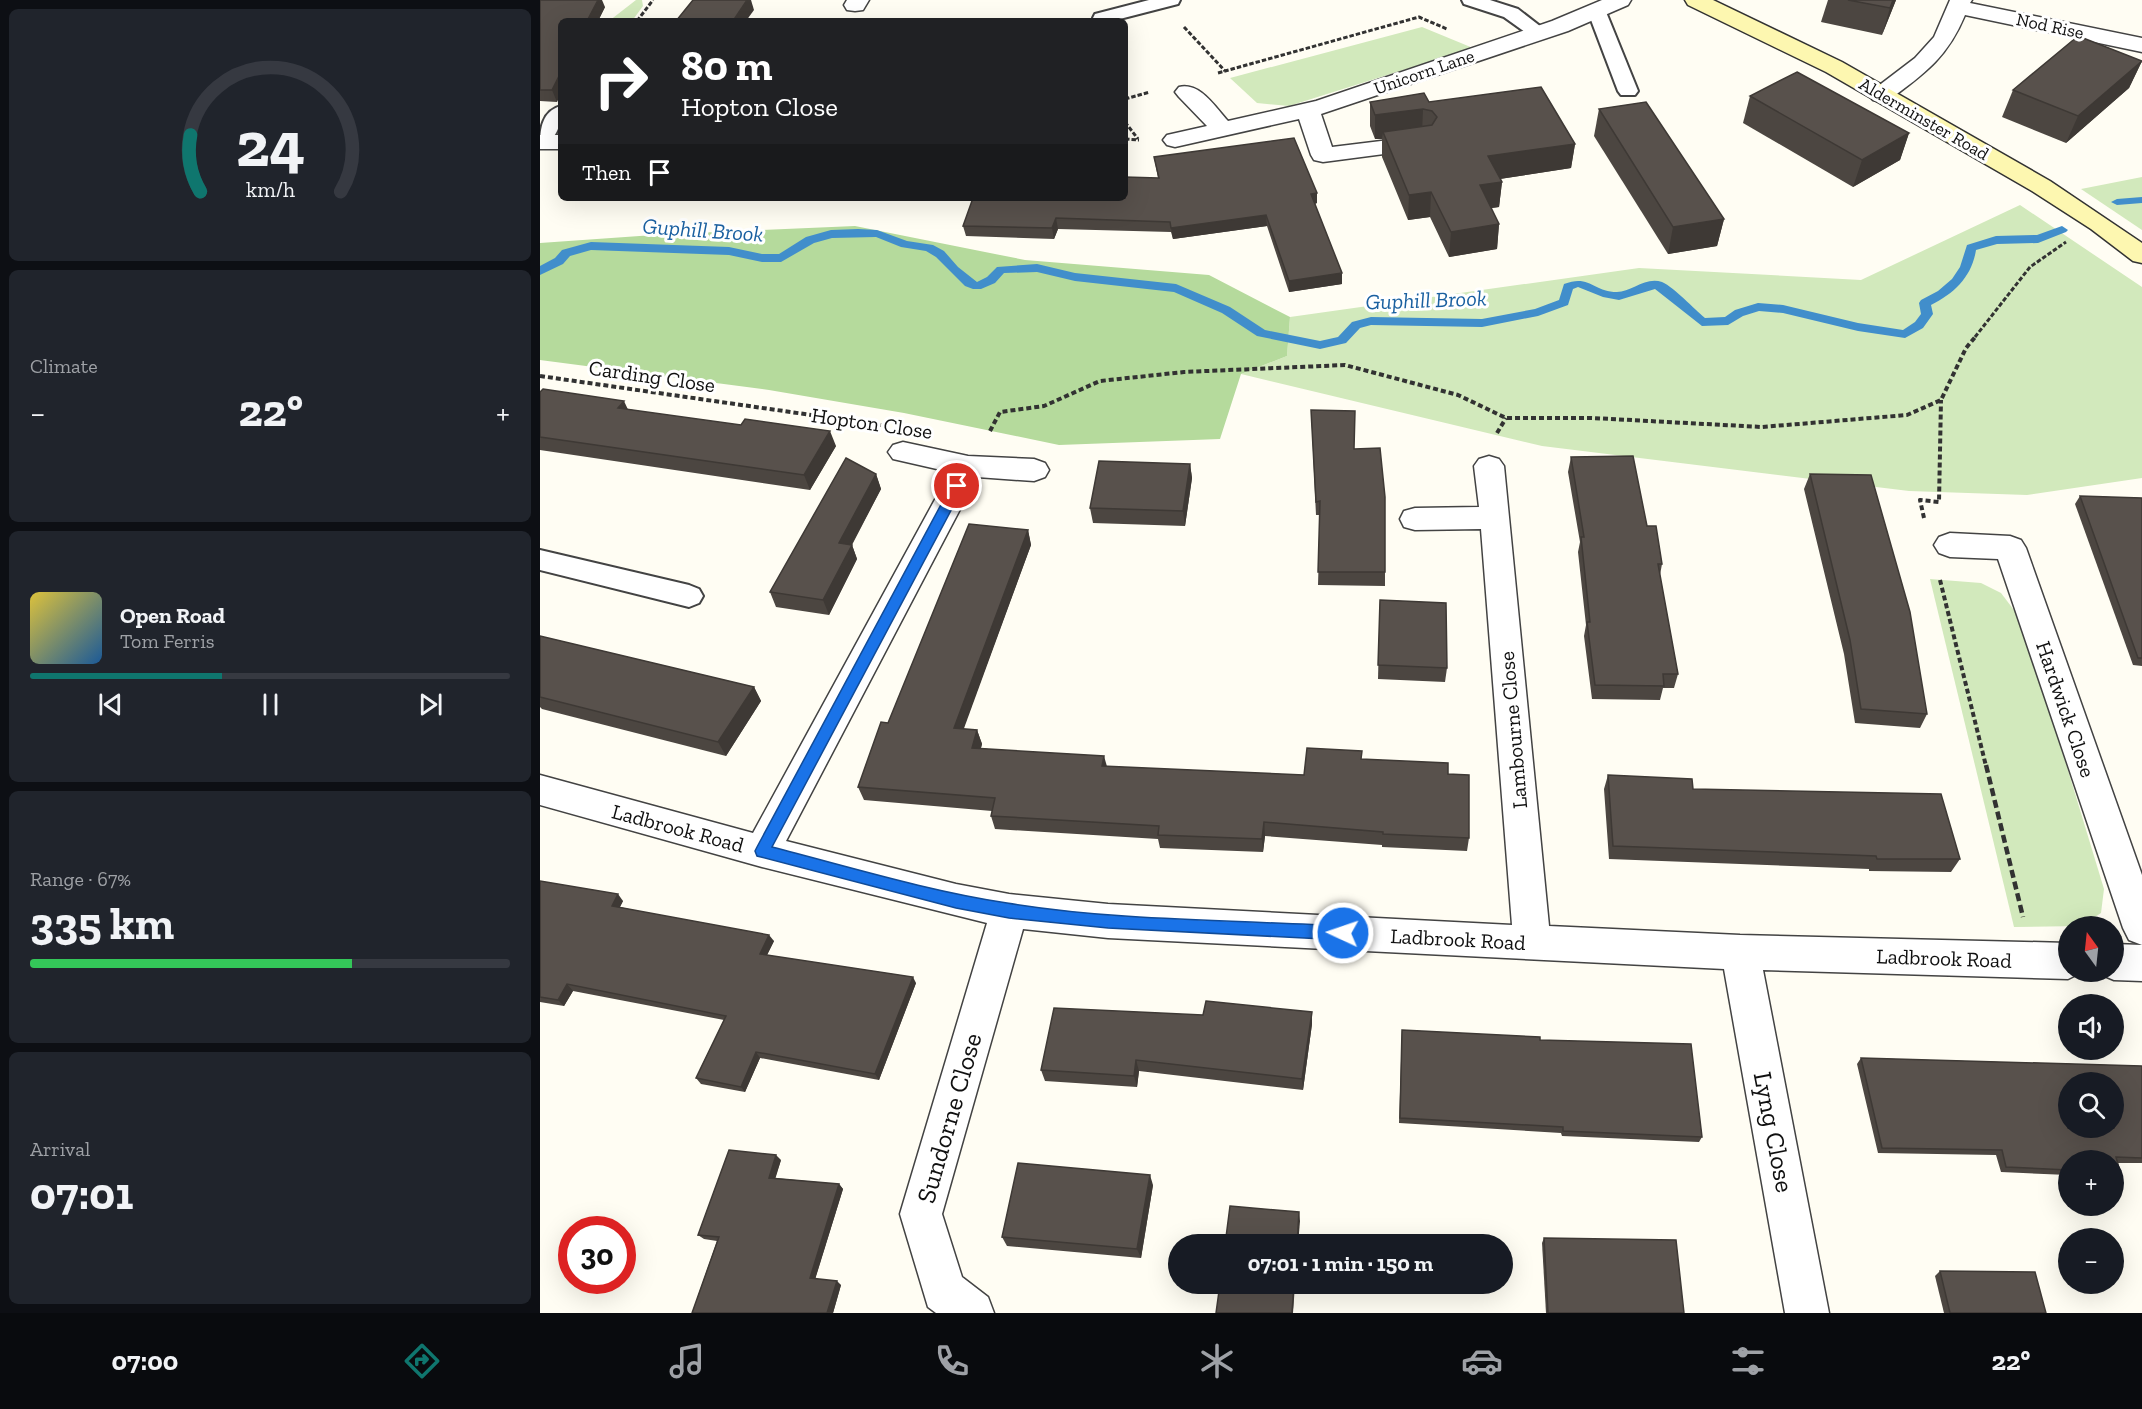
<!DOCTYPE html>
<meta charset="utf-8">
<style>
body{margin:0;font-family:"Zilla Slab",serif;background:#20242c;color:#f1f3f6;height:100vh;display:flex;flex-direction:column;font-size:22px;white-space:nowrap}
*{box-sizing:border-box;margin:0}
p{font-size:20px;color:#9ea1a6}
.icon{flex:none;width:33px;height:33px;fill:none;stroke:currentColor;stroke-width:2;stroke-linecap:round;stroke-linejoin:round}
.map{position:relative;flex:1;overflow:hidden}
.drawer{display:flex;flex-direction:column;gap:9px;padding:9px;background:#0d0f14;width:540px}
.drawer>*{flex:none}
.guide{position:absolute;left:18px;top:18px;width:570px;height:183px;border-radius:9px;box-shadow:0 6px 24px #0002;background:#202124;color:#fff;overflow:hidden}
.needle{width:39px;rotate:345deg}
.fabs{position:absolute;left:1518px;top:916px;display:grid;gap:12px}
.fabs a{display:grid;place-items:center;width:66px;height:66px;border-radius:50%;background:#171b24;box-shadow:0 6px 24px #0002;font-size:30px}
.speed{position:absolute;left:18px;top:1216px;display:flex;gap:12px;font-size:30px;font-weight:700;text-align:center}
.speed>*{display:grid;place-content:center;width:78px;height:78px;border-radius:50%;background:#171b24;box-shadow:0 6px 24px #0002;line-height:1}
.speed .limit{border:9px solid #d22;background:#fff;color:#111}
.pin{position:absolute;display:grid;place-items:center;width:51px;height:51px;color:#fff;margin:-26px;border:3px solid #fff;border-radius:50%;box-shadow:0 2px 6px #0007}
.me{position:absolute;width:66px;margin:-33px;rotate:273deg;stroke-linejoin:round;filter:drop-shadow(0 0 4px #0008)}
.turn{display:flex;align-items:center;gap:21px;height:126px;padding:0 24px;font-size:27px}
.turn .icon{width:78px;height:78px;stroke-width:2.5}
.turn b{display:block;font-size:42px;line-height:51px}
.then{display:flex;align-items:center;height:57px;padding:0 24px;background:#0003;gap:12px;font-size:22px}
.big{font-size:45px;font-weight:800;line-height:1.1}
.drawer .tile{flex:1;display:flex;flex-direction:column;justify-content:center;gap:9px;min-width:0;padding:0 21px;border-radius:9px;background:#20242c}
.drawer .dial{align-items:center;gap:0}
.dial svg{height:156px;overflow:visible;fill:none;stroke:#363941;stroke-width:7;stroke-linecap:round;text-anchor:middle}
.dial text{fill:#f1f3f6;stroke:none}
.song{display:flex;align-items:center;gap:18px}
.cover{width:72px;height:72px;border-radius:9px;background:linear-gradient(135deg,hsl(50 70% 55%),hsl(210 70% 35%))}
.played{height:6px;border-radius:3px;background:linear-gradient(90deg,#0f766e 40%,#363941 40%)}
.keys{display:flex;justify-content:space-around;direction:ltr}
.heat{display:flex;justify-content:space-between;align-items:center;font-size:33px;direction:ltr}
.charge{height:9px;border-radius:4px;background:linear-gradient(90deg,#34c759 67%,#363941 0)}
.trip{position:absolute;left:628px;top:1234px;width:345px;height:60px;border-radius:30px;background:#171b24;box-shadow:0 6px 24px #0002;font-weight:800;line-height:60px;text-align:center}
.menu{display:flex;height:96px;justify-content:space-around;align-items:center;background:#090b0e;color:#9ea1a6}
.menu .icon{width:42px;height:42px}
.menu .current{color:#0f766e}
.menu b{font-size:27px;color:#f1f3f6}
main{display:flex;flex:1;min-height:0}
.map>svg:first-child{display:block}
.green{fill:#d2e9bc}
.forest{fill:#b5da9c}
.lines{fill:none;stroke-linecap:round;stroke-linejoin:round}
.stream{fill:#418ecb;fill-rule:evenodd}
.lane-casing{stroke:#434343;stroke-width:4}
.street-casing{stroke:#434343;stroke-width:3}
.secondary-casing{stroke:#323232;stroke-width:3}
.path-far2{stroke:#323232;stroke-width:3;stroke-dasharray:4.5 2;stroke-linecap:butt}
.path-far1{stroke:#323232;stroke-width:4;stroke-dasharray:5 3;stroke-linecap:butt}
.path{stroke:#323232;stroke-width:4.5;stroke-dasharray:8 4;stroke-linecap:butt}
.lane{fill:#fff;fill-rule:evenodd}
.street{fill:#fff;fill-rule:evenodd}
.secondary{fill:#fdf7b0;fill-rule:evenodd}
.wall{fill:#4c4641}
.shaded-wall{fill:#3e3935}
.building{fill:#58514c;stroke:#3e3935;stroke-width:1.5;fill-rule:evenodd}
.route{fill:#1a73e8;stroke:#114b97;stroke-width:1.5}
.labels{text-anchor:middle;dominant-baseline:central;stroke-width:6;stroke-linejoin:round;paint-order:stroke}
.far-street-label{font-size:18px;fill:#101010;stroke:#fff}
.street-label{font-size:21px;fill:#101010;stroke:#fff}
.water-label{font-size:22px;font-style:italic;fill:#1a60a0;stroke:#fff}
.near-street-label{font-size:26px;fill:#101010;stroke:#fff}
</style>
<main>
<section class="drawer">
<div class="tile dial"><svg viewBox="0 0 100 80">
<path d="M14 69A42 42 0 1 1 86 69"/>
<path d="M14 69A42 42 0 0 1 9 40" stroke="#0f766e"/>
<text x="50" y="56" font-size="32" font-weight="700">24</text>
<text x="50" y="72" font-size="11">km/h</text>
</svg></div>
<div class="tile"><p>Climate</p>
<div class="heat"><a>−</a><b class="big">22°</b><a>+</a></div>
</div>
<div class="tile">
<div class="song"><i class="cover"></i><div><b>Open Road</b><p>Tom Ferris</p></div></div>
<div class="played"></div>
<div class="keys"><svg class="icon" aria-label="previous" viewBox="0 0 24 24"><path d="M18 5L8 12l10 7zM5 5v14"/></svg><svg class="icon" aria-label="pause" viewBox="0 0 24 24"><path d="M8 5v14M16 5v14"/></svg><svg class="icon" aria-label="next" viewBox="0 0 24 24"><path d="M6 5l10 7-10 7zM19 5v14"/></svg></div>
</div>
<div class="tile"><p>Range · 67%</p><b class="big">335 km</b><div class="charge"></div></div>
<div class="tile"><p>Arrival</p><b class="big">07:01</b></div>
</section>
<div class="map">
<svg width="1602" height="1313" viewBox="0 0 1602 1313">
<rect width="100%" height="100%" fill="#fffdf3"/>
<g class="green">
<polygon points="96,0 102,0 103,6 92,21 69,21"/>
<polygon points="882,27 933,48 749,106 717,103 690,78"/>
<polygon points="1602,177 1602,230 1541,189"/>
<polygon points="1480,205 1602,287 1602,478 1487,495 1369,491 1002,446 701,374 747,356 750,317 1099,268 1321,280"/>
<polygon points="1390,579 1441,583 1461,593 1483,622 1564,889 1561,913 1541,926 1474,927"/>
</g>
<polygon class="forest" points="315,226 485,260 669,275 750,317 747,356 701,374 680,439 519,445 364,413 229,390 0,360 0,243 128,234"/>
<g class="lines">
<g class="stream">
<polygon points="1602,197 1602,203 1577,205 1571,202 1577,199"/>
<path d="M1522,226l6,4 -2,2 -28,11 -41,1 -21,6c-4,26 -21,43 -45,55l2,9 -10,14 -18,10 -47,-7 -75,-18 -24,-2 -16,5 -15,9 -26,1 -47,-37 -36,11 -16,-3 -25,-10 -5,2 -5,16 -30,11 -56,11 -111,-2 -11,3 -14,15 -26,6 -63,-13 -35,-23 -48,-21 -99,-11 -38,-9 -33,1 -9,10 -14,6h-8l-8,-3 -29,-29 -10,-6 -25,-4 -25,-10 -44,1 -18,5 -33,19h-19l-33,-7 -138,-5 -21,6 -7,8 -23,11v-9l15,-8 7,-8 29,-8 138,5 33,7h17l27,-17 25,-7 27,-1 19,1 30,11 26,4 11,6 14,16 19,15 10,-5 10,-10 40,-3 38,9 101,11 54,23 35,23 55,11 18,-4 14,-15 19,-5 111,2 53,-10 24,-9 5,-16c26,-10 29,8 53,8 14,0 29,-16 45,-10 13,6 31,26 43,36l20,-1 10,-7 23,-7 25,2 75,18 45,7 12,-8 6,-8 -2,-11 2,-3 17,-9 14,-12 8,-12 7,-22 29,-9 41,-1z"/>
</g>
<g class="lane-casing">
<g id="lane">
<polygon points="609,0 640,0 638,4 572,21 555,21 553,18 555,14"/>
<polygon points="922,0 950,0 978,9 1009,33 1006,37 992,37 964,17 924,4"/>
<polygon points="1057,6 1064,8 1066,12 1098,91 1095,95 1081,95 1078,91 1048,12 1050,8"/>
<path d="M21,106c0,16 -2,34 -21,39 0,-16 2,-34 21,-39z"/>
<polygon points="0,550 149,585 159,589 163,596 159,603 149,607 0,570"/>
</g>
</g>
<g class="street-casing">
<g id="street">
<polygon points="307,0 329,0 323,10 315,11 307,10 304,5"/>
<path d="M1062,0h29l-3,5 -60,26 -247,83 11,33 90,-11 8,2 4,5 -4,5 -107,14 -9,-2 -3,-5 -12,-36 -124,28 -8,-2 -4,-5 4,-5 40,-9 -28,-29 -4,-5 4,-5c21,-5 36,20 49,34l88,-20 236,-80z"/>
<path d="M1410,0h22l-2,3 172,35v14l-177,-37c-18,43 -40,58 -76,85l-8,2 -8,-2 -4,-5 4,-5 42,-32 19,-21z"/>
<rect x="0" y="135" width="21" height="14"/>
<polygon points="363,442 428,456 494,459 505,463 509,470 505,477 494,481 437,477 246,841 416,884 469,894 568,904 972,925 941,529 875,530 864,527 860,519 864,511 875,508 939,507 934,466 939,459 949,456 959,459 964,466 1009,926 1200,935 1528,943 1528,972 1542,972 1528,979 1223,970 1289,1313 1245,1313 1184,969 568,938 483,929 402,1214 422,1277 448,1297 454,1313 396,1313 388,1307 360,1214 447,923 222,867 0,805 0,775 213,833 410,472 353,459 348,452 353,445"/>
<polygon points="1410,533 1470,536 1481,540 1486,548 1602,875 1602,945 1589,940 1583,928 1458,559 1410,557 1399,553 1394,545 1399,537"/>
<polygon points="1574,944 1602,945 1602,981 1574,980 1560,974 1559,972 1574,972"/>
</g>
</g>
<g class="secondary-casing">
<polygon id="secondary" points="1145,0 1173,0 1302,62 1510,181 1602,243 1602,263 1593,261 1551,229 1492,191 1286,72 1148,5"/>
</g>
<g class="path-far2">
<polyline points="97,21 113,0"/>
<polyline points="644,27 685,71"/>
<polyline points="678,73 879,17 907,29"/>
<polyline points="585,99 610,92"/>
<polyline points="585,122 598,139"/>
<polyline points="585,139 599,140"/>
<polyline points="1435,337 1490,267 1526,242"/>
</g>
<g class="path-far1">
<polyline points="0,376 341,425"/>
<polyline points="450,431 460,412 504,406 560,381 644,372 805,365 918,395 966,418 1052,418 1222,427 1367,415 1401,400 1426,348 1436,336"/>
<polyline points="957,433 966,418"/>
<polyline points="1384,518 1380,500 1399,502 1401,400"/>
<polyline points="1400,580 1446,766"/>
</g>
<polyline class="path" points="1446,765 1483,917"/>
<use href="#lane" class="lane"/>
<use href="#street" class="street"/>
<use href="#secondary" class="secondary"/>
</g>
<g class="wall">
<polygon points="0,0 65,7 58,21 21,21 17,102 0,101"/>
<polygon points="1288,0 1356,0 1342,35 1281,22"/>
<polygon points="1602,61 1589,88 1526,143 1462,117 1473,90"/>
<polygon points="1210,96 1369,133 1360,160 1313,187 1203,123"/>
<polygon points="830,102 889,102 1035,144 1031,168 960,179 962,182 959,207 951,208 959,224 957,249 909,257 890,217 868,220 842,157 842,139 835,139 830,126"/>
<polygon points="1059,109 1184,219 1177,246 1128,254 1054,136"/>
<polygon points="614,157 777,193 777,203 775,204 802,284 749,292 727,226 633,239 631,232 518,229 514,239 426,236 423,226 618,178"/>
<polygon points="0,392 88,409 296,446 270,490 0,450"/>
<polygon points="771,410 814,449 845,572 845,586 778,585 780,515 776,515"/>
<polygon points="1031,457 1122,564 1120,575 1138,674 1134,688 1123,688 1120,700 1052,699 1044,636 1046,625 1038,552 1040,542 1028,472"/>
<polygon points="650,464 652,478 645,526 553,523 550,508"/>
<polygon points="336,474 341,489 312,545 317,559 289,615 236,607 230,592"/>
<polygon points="1270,474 1387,714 1380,728 1315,723 1304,654 1264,489"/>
<polygon points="1540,496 1602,498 1602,666 1593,665 1535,504"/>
<polygon points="488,530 491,545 423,729 437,730 442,744 441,748 567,767 764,775 822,759 908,774 929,838 927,851 842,847 842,845 725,836 723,852 620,848 618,839 455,829 451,816 452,811 324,800 318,787 348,723"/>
<polygon points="840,600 907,668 905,682 838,679"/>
<polygon points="0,636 214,687 221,701 186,756 2,709 0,707"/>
<polygon points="1068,775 1153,789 1420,859 1411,872 1329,871 1329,869 1069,859 1064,789"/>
<polygon points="0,881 83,901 80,907 234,941 227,955 376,983 339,1080 220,1058 205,1092 161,1084 156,1078 184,1020 33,991 24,1006 0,1002"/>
<polygon points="772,1024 763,1090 599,1071 597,1087 505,1081 501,1070"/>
<polygon points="862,1030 1000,1040 1162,1137 1159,1142 1022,1136 1021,1133 859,1123"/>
<polygon points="1321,1058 1602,1066 1602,1163 1578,1163 1580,1172 1574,1178 1574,1161 1528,1161 1528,1175 1461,1172 1456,1155 1338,1153 1317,1064"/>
<polygon points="241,1160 235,1178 299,1184 303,1189 275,1279 301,1285 293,1313 152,1313 177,1241 164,1239 158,1235"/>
<polygon points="613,1185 601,1258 467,1246 462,1237"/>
<polygon points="1004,1238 1144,1313 1006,1313 1002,1243"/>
<polygon points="1400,1271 1506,1313 1404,1313 1395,1276"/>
</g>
<g class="shaded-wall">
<polygon points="58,0 62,0 65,7 58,21 47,21"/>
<polygon points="207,0 211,0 214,10 206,21 193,21"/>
<polygon points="1353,0 1356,0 1342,35 1350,8"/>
<polygon points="1602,61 1589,88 1526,143 1538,116"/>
<polygon points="21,72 21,94 17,102 12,90"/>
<polygon points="883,109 882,134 843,132 842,139 835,139 835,115"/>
<polygon points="1369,133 1360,160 1313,187 1322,160"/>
<polygon points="1035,144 1031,168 946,181 948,156"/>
<polygon points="962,182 959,207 937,210 940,185"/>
<polygon points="891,192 890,217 868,220 869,195"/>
<polygon points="777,193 777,203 771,204 771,194"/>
<polygon points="726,215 727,226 633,239 631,228"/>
<polygon points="516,218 518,229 514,239 512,228"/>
<polygon points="1184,219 1177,246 1128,254 1133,227"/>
<polygon points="959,224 957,249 909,257 911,232"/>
<polygon points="802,273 802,284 749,292 749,281"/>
<polygon points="84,401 91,416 78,408"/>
<polygon points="290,431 296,446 270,490 264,475"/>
<polygon points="650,464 652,478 645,526 643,511"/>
<polygon points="336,474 341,489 305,557 299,543"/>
<polygon points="488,530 491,545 419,742 414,728"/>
<polygon points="312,545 317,559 289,615 283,600"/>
<polygon points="214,687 221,701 186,756 178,742"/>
<polygon points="437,730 442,744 437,761 432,748"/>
<polygon points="564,756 568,770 562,766"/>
<polygon points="724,822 725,836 723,852 722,839"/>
<polygon points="78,894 83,901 77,912 72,906"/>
<polygon points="229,935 234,941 224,961 220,954"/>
<polygon points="373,977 376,983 339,1080 335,1074"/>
<polygon points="27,984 33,991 24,1006 18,1000"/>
<polygon points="772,1012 772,1024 763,1090 762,1079"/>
<polygon points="216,1052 220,1058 205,1092 201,1087"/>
<polygon points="596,1060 599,1071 597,1087 594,1076"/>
<polygon points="236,1155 241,1160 234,1183 229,1178"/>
<polygon points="610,1175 613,1185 601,1258 597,1249"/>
<polygon points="299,1184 303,1189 274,1283 270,1278"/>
<polygon points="759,1212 760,1221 758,1245 757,1245"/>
<polygon points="297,1281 301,1285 293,1313 287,1313"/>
<polygon points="754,1284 755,1284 753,1313 752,1313"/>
</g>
<g class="building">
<polygon points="0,0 58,0 47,21 21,21 21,72 12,90 0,90"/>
<polygon points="153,0 207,0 193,21 136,21"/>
<polygon points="1308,0 1353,0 1350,8"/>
<polygon points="1538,36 1602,61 1538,116 1473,90"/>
<polygon points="1257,72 1369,133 1322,160 1210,96"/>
<polygon points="1001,87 1035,144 948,156 962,182 940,185 959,224 911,232 891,192 869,195 843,132 892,125 897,117 892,111 883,109 835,115 830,102 884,93 889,102"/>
<polygon points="1106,102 1184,219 1133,227 1059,109"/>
<polygon points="754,138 777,193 771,194 802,273 749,281 726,215 631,228 630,222 516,218 512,228 423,226 433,198 585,198 585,177 619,178 614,157"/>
<polygon points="3,389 84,401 78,408 201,425 205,419 290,431 264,475 0,437 0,392"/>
<polygon points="771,410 815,411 814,449 840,448 845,497 845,572 778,572 780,501 776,502"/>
<polygon points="1093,456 1107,526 1116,526 1122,564 1118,564 1138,674 1123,674 1124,686 1055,685 1047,622 1050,622 1041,537 1044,537 1031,457"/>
<polygon points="306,458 336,474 299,543 312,545 283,600 230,592"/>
<polygon points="559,461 650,464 643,511 550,508"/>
<polygon points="1270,474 1331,475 1370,612 1387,714 1321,709 1310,640"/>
<polygon points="1540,496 1602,498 1602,658 1598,658"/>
<polygon points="429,524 488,530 414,728 437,730 432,748 564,756 562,766 764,775 767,748 822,751 821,759 908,763 908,774 929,775 929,838 843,834 843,832 724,822 722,839 618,835 619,826 451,816 455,798 318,787 341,722 348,723"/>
<polygon points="840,600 906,603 907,668 838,665"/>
<polygon points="0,636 214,687 178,742 0,697"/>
<polygon points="1068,775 1152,779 1153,789 1401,794 1420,859 1337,859 1336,856 1073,846"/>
<polygon points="0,881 78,894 72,906 229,935 220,954 373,977 335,1074 216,1052 201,1087 156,1078 186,1016 27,984 18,1000 0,997"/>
<polygon points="666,1001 772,1012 762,1079 596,1060 594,1076 501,1070 514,1008 663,1015"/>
<polygon points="862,1030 1000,1037 1000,1040 1151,1044 1162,1137 1023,1131 1023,1127 860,1118"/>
<path d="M1321,1058l281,8v92l-26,-1 4,15h-6v-11h-46v9l-62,-3 -4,-17 -120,-2zM1528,1083h46v45h-46z"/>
<polygon points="189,1150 236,1155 229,1178 299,1184 270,1278 297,1281 287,1313 152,1313 179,1237 158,1235"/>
<polygon points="478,1163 610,1175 597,1249 462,1237"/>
<polygon points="690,1206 759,1212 757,1245 685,1245"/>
<polygon points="1004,1238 1136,1240 1144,1313 1008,1313"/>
<polygon points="1400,1271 1495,1272 1506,1313 1410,1313"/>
<polygon points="680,1284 754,1284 752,1313 676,1313"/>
</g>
<path class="route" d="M417,482l7,4 -192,361c78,20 156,44 235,56 109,18 226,17 336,23l6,2 2,5 -2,5 -6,2 -235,-12 -99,-10 -53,-10 -199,-52 -2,-5 2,-4 194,-361z"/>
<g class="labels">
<g class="far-street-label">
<text transform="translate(1510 26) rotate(12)">Nod Rise</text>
<text transform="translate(884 72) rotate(-19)">Unicorn Lane</text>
<text transform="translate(1384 119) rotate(30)">Alderminster Road</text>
</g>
<g class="street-label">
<text transform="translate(112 376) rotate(8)">Carding Close</text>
<text transform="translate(332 423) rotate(8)">Hopton Close</text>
<text transform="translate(1526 709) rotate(71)">Hardwick Close</text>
<text transform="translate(973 730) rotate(-95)">Lambourne Close</text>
<text transform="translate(138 828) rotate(15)">Ladbrook Road</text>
<text transform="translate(918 939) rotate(3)">Ladbrook Road</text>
<text transform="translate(1404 958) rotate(2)">Ladbrook Road</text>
</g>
<g class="water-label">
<text transform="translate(163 230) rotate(4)">Guphill Brook</text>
<text transform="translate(886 300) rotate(-2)">Guphill Brook</text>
</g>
<g class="near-street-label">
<text transform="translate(409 1118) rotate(-74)">Sundorne Close</text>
<text transform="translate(1234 1132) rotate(79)">Lyng Close</text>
</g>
</g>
</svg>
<div class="fabs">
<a><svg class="needle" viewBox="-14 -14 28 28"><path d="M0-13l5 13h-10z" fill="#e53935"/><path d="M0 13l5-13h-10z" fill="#9ea1a6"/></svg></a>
<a><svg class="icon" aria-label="sound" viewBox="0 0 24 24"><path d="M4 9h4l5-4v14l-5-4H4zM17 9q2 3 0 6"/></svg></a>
<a><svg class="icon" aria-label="search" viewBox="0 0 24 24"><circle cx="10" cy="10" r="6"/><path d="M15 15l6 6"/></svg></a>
<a>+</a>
<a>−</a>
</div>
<div class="speed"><div class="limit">30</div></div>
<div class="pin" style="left:417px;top:486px;background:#d93025"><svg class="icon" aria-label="arrive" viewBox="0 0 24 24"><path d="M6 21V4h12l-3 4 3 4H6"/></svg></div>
<svg class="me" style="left:803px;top:933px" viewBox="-20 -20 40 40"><circle r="17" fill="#1a73e8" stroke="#fff" stroke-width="3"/><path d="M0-11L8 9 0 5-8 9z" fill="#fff"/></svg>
<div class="trip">07:01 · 1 min · 150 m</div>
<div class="guide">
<div class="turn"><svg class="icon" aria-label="right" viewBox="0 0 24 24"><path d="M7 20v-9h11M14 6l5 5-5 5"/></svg><div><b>80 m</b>Hopton Close</div></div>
<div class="then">Then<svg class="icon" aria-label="arrive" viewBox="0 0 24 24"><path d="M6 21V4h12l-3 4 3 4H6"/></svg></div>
</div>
</div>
</main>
<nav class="menu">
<b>07:00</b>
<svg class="icon current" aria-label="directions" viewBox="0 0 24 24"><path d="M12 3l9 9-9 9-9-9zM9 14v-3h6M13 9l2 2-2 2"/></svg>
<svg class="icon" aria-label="music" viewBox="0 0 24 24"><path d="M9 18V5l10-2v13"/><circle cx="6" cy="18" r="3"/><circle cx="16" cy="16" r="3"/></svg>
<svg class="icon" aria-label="phone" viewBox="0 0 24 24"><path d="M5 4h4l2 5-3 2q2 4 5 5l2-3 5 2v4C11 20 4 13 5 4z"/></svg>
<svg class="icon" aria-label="climate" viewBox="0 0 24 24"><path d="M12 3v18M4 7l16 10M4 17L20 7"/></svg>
<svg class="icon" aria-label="car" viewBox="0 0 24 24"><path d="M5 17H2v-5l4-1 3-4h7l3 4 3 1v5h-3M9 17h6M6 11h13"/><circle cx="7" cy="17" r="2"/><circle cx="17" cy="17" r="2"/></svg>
<svg class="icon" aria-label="filters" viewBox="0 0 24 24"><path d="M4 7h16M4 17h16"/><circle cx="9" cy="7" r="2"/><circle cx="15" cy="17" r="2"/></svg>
<b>22°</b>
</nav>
